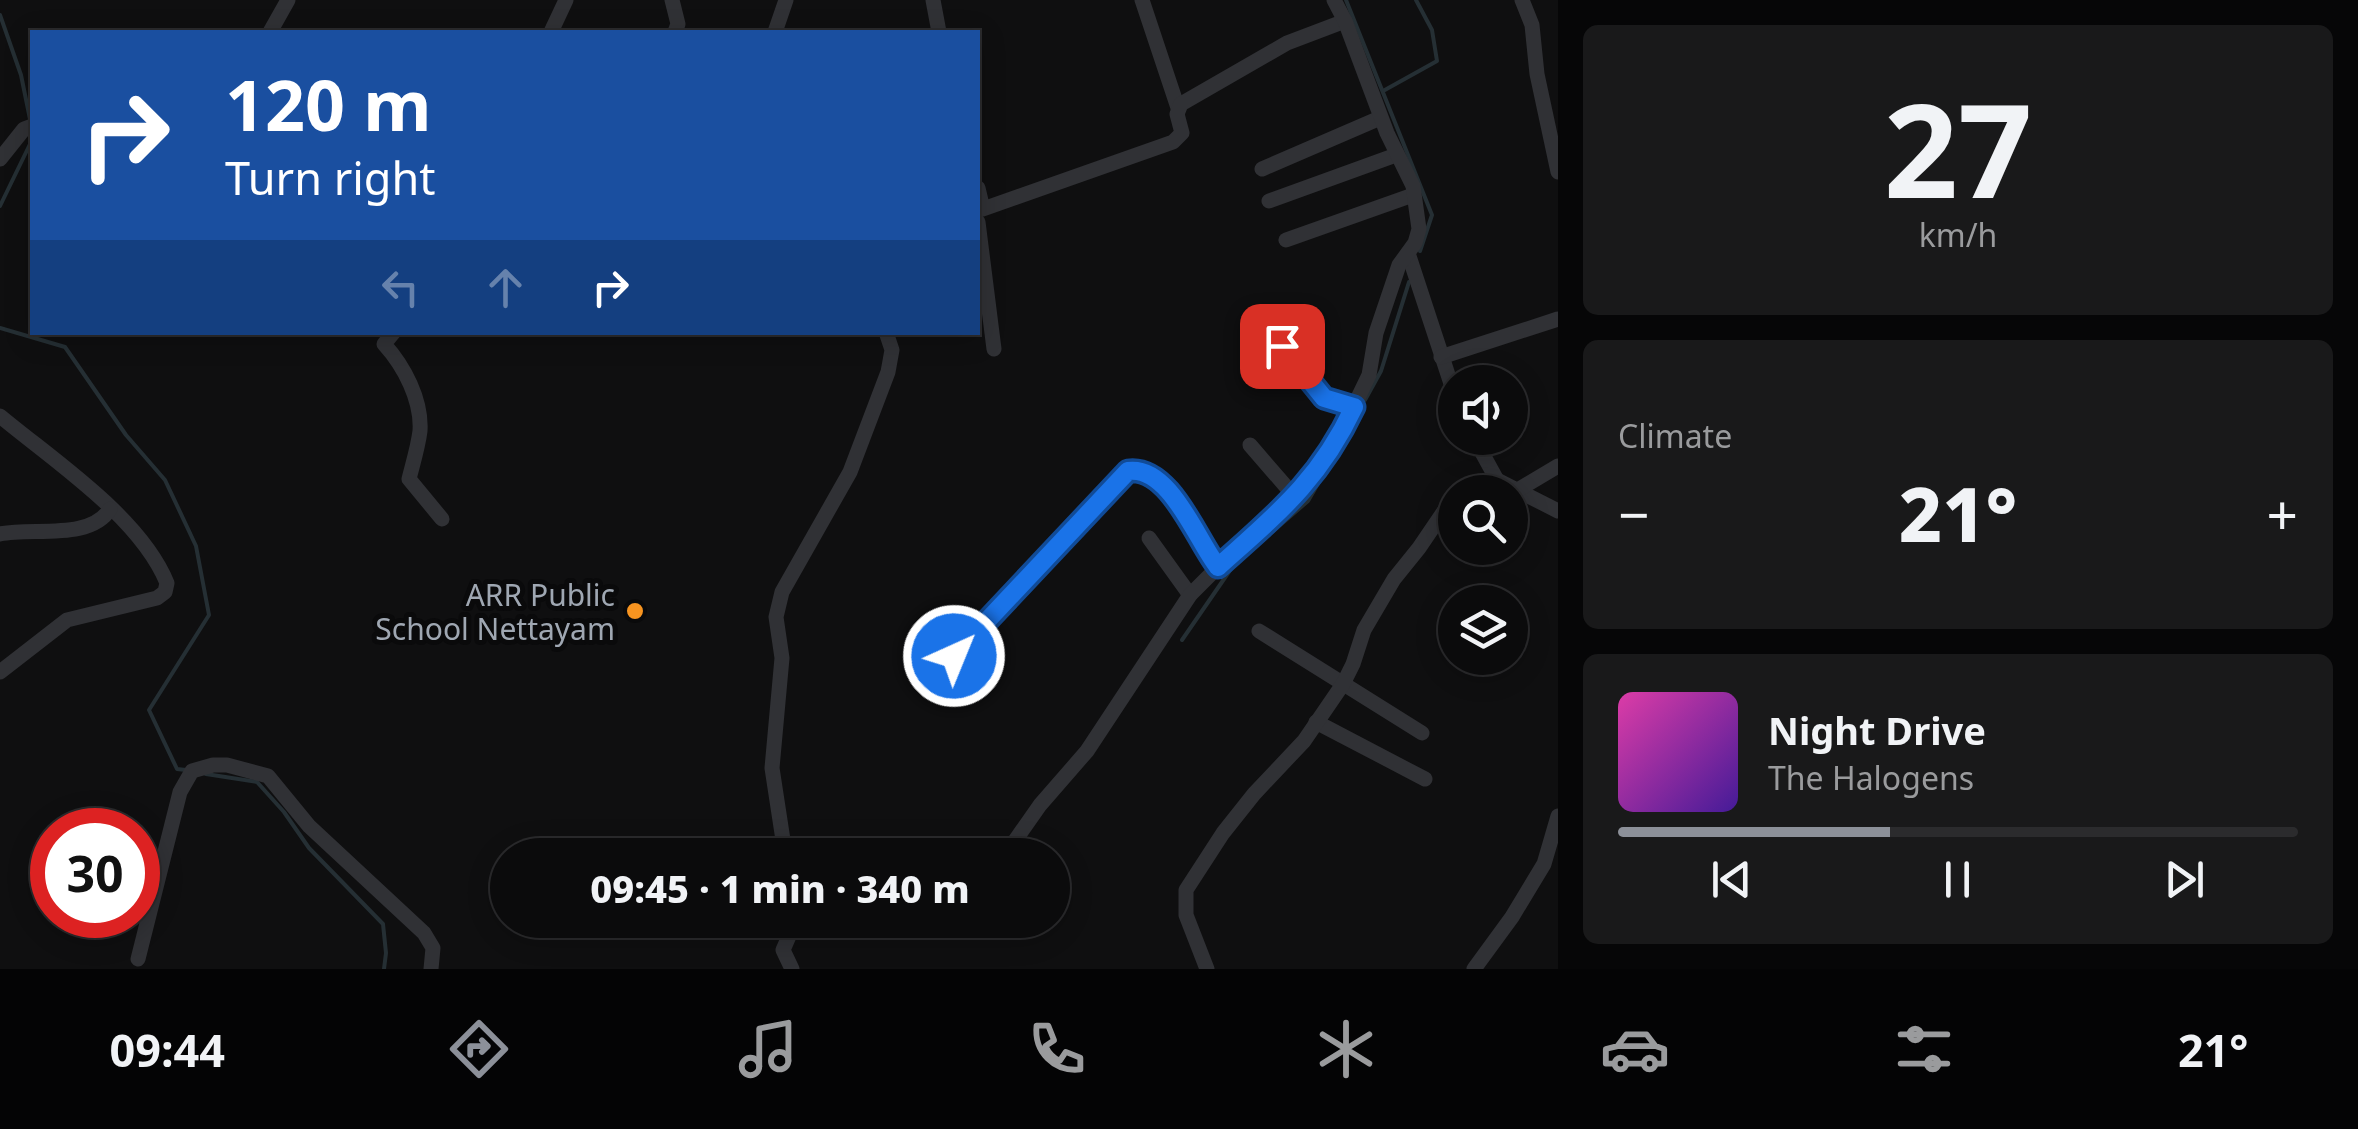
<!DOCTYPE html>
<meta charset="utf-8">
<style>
body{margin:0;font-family:"Noto Sans",sans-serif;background:#19191a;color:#f1f3f6;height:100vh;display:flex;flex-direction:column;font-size:38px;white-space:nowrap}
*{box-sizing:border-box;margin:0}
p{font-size:32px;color:#9a9b9d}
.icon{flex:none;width:55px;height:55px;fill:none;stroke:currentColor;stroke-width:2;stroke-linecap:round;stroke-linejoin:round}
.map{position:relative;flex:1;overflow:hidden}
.sheet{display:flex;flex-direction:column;gap:25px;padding:25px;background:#060607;width:800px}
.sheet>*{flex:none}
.banner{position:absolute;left:30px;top:30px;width:950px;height:305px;border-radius:0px;box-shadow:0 5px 25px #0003,0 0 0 2px #2b2b2d;background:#1a4fa0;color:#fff;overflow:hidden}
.tools{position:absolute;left:1438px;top:365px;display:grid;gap:20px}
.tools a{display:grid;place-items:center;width:90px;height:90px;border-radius:50%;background:#0b0b0c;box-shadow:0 5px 25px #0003,0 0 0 2px #2b2b2d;font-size:50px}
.speed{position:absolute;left:30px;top:808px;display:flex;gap:20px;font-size:50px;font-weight:700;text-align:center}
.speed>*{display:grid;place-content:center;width:130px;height:130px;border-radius:50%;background:#0b0b0c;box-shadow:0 5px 25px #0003,0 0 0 2px #2b2b2d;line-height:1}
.speed .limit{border:15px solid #d22;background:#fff;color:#111}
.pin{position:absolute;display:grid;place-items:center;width:85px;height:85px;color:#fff;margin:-42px;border-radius:20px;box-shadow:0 5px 15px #0006}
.me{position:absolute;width:110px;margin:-55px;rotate:44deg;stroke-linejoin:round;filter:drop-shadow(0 0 8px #0008)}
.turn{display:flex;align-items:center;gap:35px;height:210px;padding:0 30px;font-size:45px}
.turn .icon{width:130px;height:130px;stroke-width:2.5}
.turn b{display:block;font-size:70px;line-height:85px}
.lanes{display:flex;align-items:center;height:95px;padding:0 30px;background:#0003;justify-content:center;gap:50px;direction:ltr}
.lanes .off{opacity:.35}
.big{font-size:75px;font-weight:800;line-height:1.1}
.sheet .widget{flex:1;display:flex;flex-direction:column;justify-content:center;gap:15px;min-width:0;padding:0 35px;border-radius:15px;background:#19191a}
.sheet .dial{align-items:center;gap:0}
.dial b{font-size:130px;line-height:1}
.song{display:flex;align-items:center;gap:30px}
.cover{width:120px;height:120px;border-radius:15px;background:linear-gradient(135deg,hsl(320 70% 55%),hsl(260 70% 35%))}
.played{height:10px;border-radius:5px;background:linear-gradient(90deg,#8c9099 40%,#2b2b2d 40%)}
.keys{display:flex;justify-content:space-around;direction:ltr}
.heat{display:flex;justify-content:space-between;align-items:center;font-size:55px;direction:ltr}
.trip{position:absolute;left:490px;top:838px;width:580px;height:100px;border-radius:50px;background:#0b0b0c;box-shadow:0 5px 25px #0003,0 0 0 2px #2b2b2d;font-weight:800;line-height:100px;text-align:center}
.tab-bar{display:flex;height:160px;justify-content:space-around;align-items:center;background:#040405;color:#9a9b9d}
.tab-bar .icon{width:70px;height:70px}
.tab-bar .active{color:#8c9099}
.tab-bar b{font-size:45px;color:#f1f3f6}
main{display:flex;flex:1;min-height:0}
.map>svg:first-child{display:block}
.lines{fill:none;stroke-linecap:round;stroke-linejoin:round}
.stream{stroke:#252f34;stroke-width:4}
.minor{stroke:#303135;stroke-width:15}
.route-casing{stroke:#114b97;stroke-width:25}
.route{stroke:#1a73e8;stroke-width:18}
.poi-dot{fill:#f79420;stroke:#0a0a0b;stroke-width:4}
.labels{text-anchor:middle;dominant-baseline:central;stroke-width:10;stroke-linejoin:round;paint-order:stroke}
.poi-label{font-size:30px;fill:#9fa7b2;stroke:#0a0a0b;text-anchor:end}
</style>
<main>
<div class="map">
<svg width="1558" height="969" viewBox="0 0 1558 969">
<rect width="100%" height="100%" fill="#0f0f10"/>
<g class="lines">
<g class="stream">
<polyline points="1346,0 1432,215 1420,251"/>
<polyline points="0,15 21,75 31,124"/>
<polyline points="1383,91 1437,61 1432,30 1416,0"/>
<polyline points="0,206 32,140"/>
<polyline points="0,328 65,347 126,435 165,480 196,546 209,615 149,710 177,769 186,770"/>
<polyline points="1365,400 1381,371 1409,282"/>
<polyline points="1182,640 1233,566 1308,501 1326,470"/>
<polyline points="206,774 257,782 284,812 309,848 383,924 386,953 384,969"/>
</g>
<g class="minor">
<polyline points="672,0 678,24 675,32"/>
<polyline points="933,0 939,32"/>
<polyline points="1142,0 1178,108"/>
<polyline points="1522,0 1532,25 1537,74 1558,172"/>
<polyline points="270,32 288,0"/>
<polyline points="551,32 566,0"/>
<polyline points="775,32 786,0"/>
<polyline points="0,159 24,129 32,126"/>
<polyline points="1262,169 1380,118"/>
<polyline points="978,188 983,209 1173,142 1182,133 1177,114 1181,104 1287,43 1345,21"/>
<polyline points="1269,201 1396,155"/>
<polyline points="978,222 994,349"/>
<polyline points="1286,240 1413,195"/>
<polyline points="1408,253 1455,396"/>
<path d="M394,332l-10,12c20,22 38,56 36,87 -2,16 -7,32 -11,48l33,40"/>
<polyline points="1282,346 1324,397 1354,407"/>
<polyline points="1441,357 1558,319"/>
<path d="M0,416c54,45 140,101 167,167l-2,9 -8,6 -90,22 -67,52"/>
<polyline points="1250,445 1295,497"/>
<polyline points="1497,480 1558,511"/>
<polyline points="1516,491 1558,466"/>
<polyline points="1457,492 1497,480 1474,438"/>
<path d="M0,534c32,-7 90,7 110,-25"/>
<polyline points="1149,538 1190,595"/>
<polyline points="1259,631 1422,733"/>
<path d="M954,655l174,-184c42,-7 69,70 90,96l67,-58 39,-48 17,-28 28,-58 7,-42 23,-68 16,-22 4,-14 -6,-43 -26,-53 -42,-112 -11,-21"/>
<polyline points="1316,722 1425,779"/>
<polyline points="790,855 783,840 772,768 782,658 776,617 782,592 850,472 888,372 892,350 886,332"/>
<polyline points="1005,855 1040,805 1087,751 1190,595 1218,567"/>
<polyline points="138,959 180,792 192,771 213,765 227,765 268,776 309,826 424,933 433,948 431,969"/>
<polyline points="792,969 783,950 796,920"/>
<polyline points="1207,969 1186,915 1186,890 1223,833 1254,794 1304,741 1343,684 1353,664 1364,630 1394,579 1419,548 1455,495"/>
<polyline points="1474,969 1512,917 1544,864 1558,816"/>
</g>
</g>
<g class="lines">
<g class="route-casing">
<path id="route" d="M954,656l174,-185c42,-6 69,70 90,96 59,-53 101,-86 136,-160l-30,-9 -42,-52"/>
</g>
<use href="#route" class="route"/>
</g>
<circle class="poi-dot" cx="635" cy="611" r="10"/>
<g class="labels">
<g class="poi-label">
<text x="615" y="594">ARR Public<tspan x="615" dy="34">School Nettayam</tspan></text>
</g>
</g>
</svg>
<div class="tools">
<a><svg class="icon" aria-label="sound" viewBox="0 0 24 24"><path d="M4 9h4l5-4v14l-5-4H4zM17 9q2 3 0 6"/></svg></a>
<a><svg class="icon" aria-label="search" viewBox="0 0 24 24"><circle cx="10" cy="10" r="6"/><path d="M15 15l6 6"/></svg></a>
<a><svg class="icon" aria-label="layers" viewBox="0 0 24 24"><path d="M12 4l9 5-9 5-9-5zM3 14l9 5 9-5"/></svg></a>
</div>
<div class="speed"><div class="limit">30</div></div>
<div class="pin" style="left:1282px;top:346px;background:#d93025"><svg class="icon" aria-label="arrive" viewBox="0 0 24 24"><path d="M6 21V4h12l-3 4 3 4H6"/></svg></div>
<svg class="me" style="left:954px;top:656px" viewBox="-20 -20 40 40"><circle r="17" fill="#1a73e8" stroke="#fff" stroke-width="3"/><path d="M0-11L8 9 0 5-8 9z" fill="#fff"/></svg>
<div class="trip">09:45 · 1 min · 340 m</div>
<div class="banner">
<div class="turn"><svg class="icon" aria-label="right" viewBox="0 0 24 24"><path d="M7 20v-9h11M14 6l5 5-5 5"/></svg><div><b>120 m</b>Turn right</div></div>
<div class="lanes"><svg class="icon off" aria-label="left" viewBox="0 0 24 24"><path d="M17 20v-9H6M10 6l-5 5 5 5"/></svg><svg class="icon off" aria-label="ahead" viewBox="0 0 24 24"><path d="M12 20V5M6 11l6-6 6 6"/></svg><svg class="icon" aria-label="right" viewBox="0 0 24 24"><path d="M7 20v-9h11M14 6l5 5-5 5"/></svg></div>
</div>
</div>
<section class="sheet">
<div class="widget dial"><b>27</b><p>km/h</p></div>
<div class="widget"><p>Climate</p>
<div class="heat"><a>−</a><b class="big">21°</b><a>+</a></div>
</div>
<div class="widget">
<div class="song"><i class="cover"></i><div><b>Night Drive</b><p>The Halogens</p></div></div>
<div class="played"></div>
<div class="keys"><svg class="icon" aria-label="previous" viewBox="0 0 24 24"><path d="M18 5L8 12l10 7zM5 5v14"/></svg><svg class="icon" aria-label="pause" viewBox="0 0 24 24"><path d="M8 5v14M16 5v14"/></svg><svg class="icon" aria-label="next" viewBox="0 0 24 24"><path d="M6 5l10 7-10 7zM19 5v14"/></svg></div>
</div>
</section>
</main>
<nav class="tab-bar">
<b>09:44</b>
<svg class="icon active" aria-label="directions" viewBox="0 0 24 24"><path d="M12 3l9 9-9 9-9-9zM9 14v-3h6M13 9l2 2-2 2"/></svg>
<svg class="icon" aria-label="music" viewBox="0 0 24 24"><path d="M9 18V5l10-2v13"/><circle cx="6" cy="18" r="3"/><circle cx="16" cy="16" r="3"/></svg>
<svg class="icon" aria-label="phone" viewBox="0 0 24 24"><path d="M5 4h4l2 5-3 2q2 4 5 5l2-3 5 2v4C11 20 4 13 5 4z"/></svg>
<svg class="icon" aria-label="climate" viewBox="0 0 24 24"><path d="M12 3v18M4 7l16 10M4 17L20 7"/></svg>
<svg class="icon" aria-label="car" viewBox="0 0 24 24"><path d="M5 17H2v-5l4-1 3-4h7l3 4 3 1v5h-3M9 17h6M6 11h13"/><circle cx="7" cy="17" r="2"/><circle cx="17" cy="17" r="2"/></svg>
<svg class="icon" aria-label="filters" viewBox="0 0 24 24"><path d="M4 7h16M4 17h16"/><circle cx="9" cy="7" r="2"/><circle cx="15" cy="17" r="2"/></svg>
<b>21°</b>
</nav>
